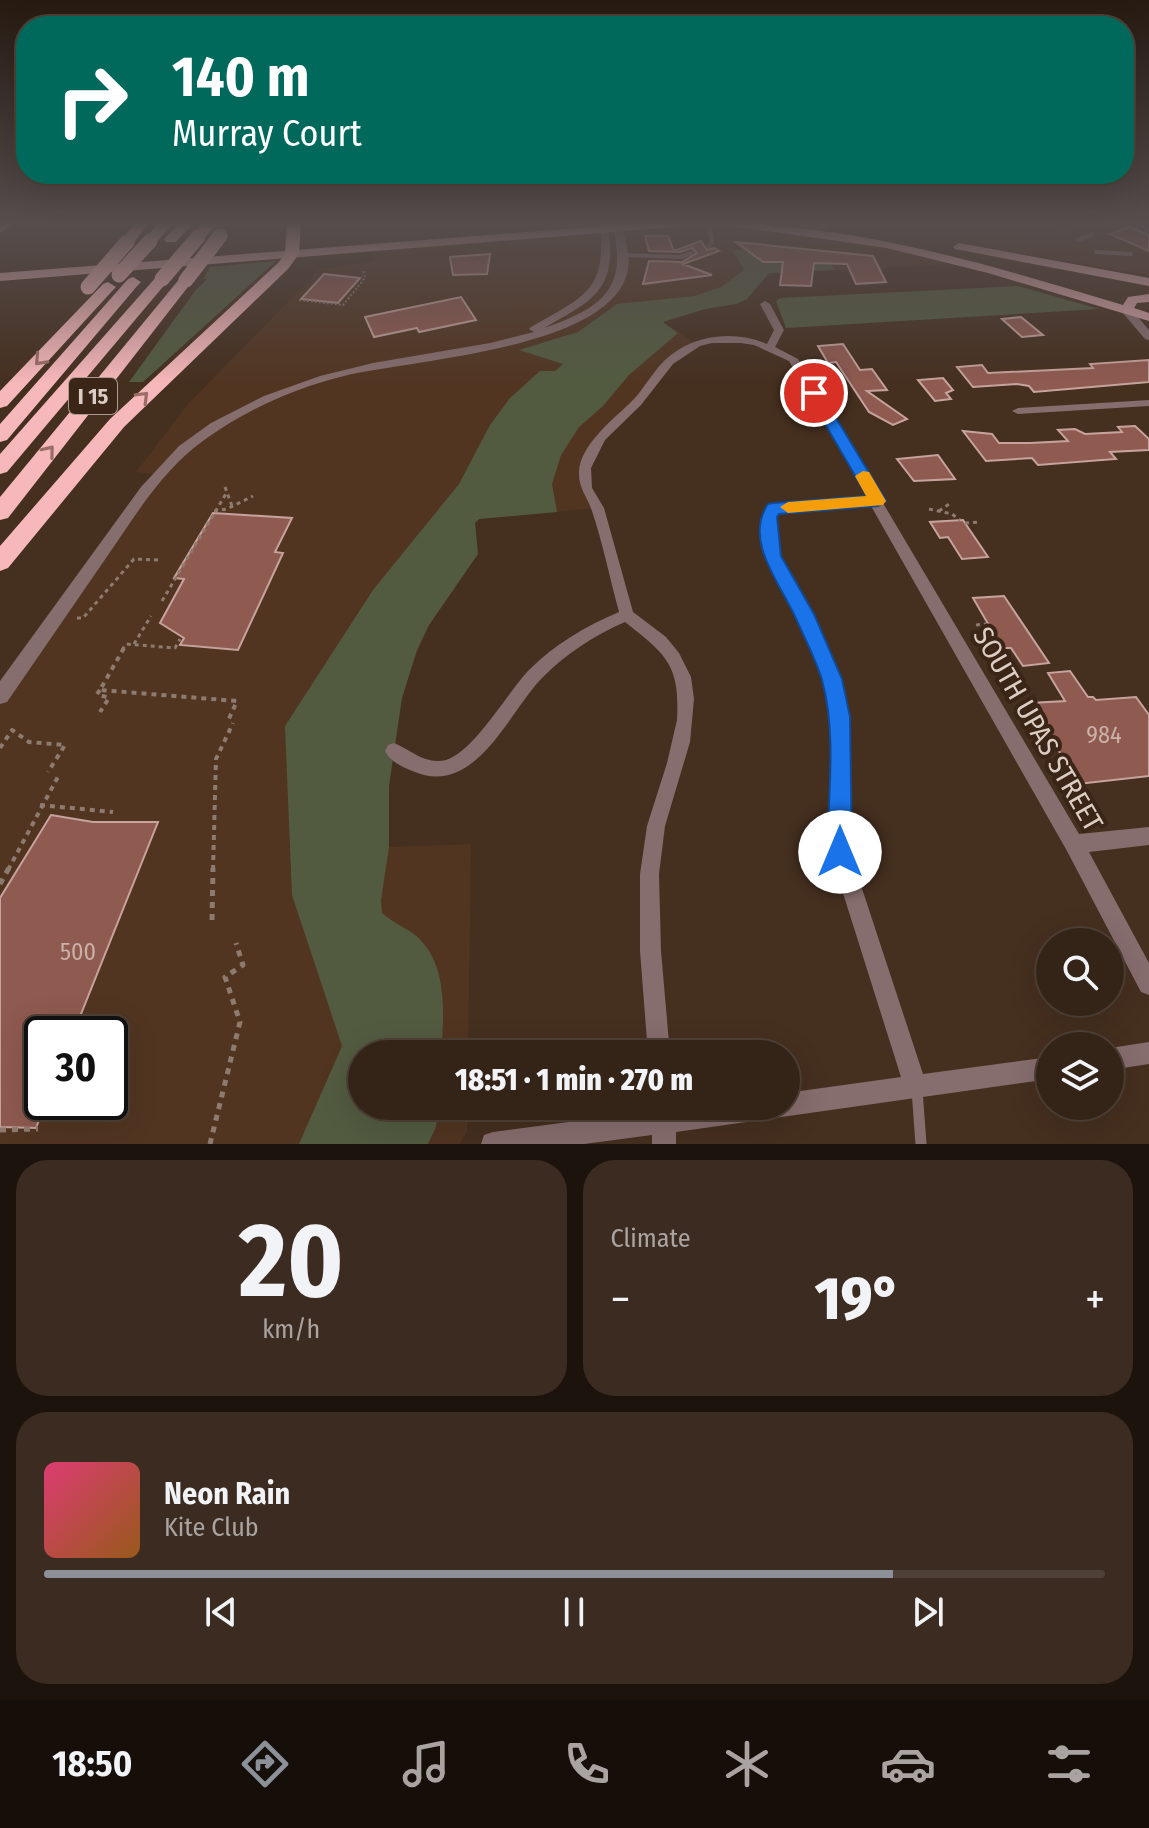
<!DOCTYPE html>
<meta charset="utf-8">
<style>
body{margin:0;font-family:"Fira Sans Condensed",sans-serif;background:#3c2b20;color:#f1f3f6;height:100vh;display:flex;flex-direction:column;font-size:30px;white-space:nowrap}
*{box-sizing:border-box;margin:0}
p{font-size:26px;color:#a9a4a1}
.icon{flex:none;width:44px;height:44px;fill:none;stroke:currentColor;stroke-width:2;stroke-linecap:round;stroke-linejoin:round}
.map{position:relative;height:1144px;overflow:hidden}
.details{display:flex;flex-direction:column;gap:16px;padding:16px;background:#1d130d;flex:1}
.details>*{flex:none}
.banner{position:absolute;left:16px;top:16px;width:1118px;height:168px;border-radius:32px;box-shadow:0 8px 32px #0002,0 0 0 2px #4e4036;background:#00695c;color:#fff;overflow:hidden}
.tools{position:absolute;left:1036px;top:928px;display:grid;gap:16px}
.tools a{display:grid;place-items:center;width:88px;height:88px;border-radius:50%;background:#342317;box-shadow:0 8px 32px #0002,0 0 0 2px #4e4036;font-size:40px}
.speed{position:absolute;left:24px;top:1016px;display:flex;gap:16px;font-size:40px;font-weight:700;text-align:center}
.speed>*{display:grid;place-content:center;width:104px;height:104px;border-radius:50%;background:#342317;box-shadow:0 8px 32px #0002,0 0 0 2px #4e4036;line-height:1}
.speed .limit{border:4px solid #111;border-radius:12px;background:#fff;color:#111}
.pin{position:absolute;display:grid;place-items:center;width:68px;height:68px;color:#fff;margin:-34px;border:4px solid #fff;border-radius:50%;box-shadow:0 2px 8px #0007}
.me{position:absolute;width:88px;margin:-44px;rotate:0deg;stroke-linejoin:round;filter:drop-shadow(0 0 6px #0008)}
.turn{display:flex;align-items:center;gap:28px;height:168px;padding:0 24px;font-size:36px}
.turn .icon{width:104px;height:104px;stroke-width:2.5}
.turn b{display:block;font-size:56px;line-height:68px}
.big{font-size:60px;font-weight:800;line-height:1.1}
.details .card{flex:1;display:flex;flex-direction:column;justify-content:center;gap:12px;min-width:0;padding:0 28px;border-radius:32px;background:#3c2b20}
.details .dial{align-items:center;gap:0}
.dial b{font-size:104px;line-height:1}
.song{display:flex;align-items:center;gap:24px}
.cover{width:96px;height:96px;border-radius:12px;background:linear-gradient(135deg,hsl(340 70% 55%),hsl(30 70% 35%))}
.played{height:8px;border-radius:4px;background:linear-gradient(90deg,#8c9099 80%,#4e4036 80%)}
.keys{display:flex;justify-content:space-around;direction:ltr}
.heat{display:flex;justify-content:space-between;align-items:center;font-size:44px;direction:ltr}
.details .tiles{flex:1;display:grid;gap:16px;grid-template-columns:1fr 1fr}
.card:last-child{grid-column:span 2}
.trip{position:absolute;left:348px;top:1040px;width:452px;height:80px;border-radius:40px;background:#342317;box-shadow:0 8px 32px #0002,0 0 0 2px #4e4036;font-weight:800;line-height:80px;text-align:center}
.tab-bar{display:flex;height:128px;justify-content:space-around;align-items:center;background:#150e09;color:#a9a4a1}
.tab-bar .icon{width:56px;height:56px}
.tab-bar .current{color:#8c9099}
.tab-bar b{font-size:36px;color:#f1f3f6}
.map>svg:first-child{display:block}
.built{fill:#513521;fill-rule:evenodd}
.green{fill:#525b40}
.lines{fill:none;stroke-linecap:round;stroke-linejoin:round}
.stream{stroke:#498d9e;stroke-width:3}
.building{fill:#8f5a50;stroke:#c6a39d;stroke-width:2}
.path-far3{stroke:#8e7b6f;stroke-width:2;stroke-dasharray:2 2;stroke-linecap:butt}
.path-far2{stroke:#8e7b6f;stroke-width:3;stroke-dasharray:4 4;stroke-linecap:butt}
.path-far1{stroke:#8e7b6f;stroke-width:4;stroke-dasharray:5 5;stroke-linecap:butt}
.path{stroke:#8e7b6f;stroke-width:5;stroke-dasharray:6 6;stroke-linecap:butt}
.service-far1{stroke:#866d6e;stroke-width:4}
.service{stroke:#866d6e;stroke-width:11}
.minor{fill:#866d6e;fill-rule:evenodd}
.tertiary{fill:#866d6e;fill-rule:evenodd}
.primary{fill:#d7a3a5;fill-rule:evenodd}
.motorway{fill:#f7b8bb;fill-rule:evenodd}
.motorway-bridge{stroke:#f7b8bb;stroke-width:15}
.oneway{stroke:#996e68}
.route{fill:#1a73e8;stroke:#114b97;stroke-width:2}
.slow{fill:#f59e0b}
.labels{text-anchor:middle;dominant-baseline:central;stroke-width:8;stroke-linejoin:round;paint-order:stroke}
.shield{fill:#3b2516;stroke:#ac9b90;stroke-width:2}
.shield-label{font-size:22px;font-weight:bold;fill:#ddcec5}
.near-number-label{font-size:24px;fill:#cab1a8}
.near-street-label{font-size:28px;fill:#ddcec5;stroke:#3b2516}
</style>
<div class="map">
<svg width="1149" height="1144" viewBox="0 0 1149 1144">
<rect width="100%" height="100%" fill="#452f1f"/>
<g class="built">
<path d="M676,224l61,1 214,32 -10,8 -172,8 -22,26 -11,5 -31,5 -42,13 33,22 -14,7 -68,73 -29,44 13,40 -119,11 -4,4 3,31 -49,71 -19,45 -13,48 -8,68v61l82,-3 -3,210h-106v52h106l-1,25 -7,13h-460v-448l158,-221 -22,-3 52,-68 132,-135 55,-8 -2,-15zM42,1034h68v68h-68z"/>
<polygon points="894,224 1144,224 1149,226 1149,275 1010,251"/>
</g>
<g class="green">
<path d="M732,250h14l16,13 69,1 4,6 -66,3 -22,26 -11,5 -31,5 -42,13 15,11 -49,42 -26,31 -24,21 -18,28 -9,29 5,28 -78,7 -4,4 3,31 -49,71 -12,25 -15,48 -13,88v61l-8,53 1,13c10,9 22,14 32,21 35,28 30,82 27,120h-79v52h76l-2,21 -8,17h-129l43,-98 -50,-151 -7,-169 88,-136 86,-106 31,-59 20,-27 30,-27h15l8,-7 -44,-14 59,-18 39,-28 78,-8 26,-9 23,-17z"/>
<polygon points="276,261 143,382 129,382 195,291 207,279 203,279 210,267"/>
<polygon points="1018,286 1099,309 786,328 776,301 781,298"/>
</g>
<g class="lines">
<polyline class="stream" points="1137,224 1149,229"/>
</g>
<g class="building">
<polygon points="1130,227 1149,235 1149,251 1110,234"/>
<polygon points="645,236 668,236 674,251 701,241 707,250 714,248 719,251 683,264 712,275 643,284 649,261 682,262 697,253 692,248 680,252 649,251"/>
<polygon points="736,242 873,256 886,282 856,284 847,264 814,263 811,286 780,285 783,262 763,262"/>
<polygon points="490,254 487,274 453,275 450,257"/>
<polygon points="324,274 360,278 338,303 301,299"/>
<polygon points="461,297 476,320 419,332 417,328 374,337 365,317"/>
<polygon points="1021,317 1043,335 1022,337 1002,319"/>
<polygon points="843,344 860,370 872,369 887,390 867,391 907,419 893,425 869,412 836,362 828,363 818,346"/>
<polygon points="1149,360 1149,382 1034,392 1029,386 1017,384 973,387 957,367 982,365 988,373 1093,368 1090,364"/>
<polygon points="943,378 953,390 946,393 951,399 935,401 918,380"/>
<polygon points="1135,426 1149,439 1149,450 1110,452 1116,459 1038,465 1032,458 986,461 963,431 992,434 999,443 1030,443 1068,441 1058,430 1075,429 1085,434 1122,432 1118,427"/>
<polygon points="938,455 955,479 914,481 897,459"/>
<polygon points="213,513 292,518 275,552 283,553 238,650 180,645 184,638 160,623 184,579 174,578"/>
<polygon points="963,520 965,523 988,557 962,559 948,537 940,538 930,522"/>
<polygon points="1004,596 1049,663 1023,666 1011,648 1002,648 973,598"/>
<polygon points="1070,671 1088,697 1093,697 1096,700 1136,697 1149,715 1149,776 1078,784 1031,703 1065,701 1048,673"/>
<polygon points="51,815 93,822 158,822 73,1034 42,1034 42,1102 46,1102 36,1128 0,1127 0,898"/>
</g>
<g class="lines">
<g class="path-far3">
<polyline points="1044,224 1070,232"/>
<polyline points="1128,242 1108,234 1128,226 1149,232"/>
<polyline points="1139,247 1149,252"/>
<polyline points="299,300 343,305 365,278 363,269"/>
</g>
<g class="path-far2">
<polyline points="225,487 232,506"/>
<polyline points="929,509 952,514 960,520"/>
<polyline points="214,511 227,509 253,496"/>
<polyline points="939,511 949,504"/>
<polyline points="965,523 981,522"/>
<polyline points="162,601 227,492"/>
<polyline points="77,618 83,618 134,559 159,560"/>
<polyline points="976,625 986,624"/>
<polyline points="134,644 151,616"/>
<polyline points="122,650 126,644 175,648 180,639"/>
</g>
<g class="path-far1">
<polyline points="124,648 100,690 237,701 227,723"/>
<polyline points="100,690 97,694 109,698 100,712"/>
<polyline points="0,748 12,730 29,742 65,745 48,772"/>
<polyline points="40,805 113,812"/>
<polyline points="8,870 60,773"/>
<polyline points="213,870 216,759 233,723"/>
</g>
<g class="path">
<polyline points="0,884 9,868"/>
<polyline points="212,920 213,868"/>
<polyline points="0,1130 38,1129"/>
<polyline points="210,1144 240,1022 225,977 243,965 236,943"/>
</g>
<g class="service-far1">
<polyline points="709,224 712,242 709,246"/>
<polyline points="1078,240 1092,235"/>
<polyline points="1096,252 1131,254"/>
<polyline points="624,255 681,257 692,253"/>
</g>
<polyline class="service" points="917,1090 921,1144"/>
<g class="minor">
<path d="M765,301l5,3 14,26 -9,17 23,12 82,138 4,4 -1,2 196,331 70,-7v18l-60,7 60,111v32l-8,-3 -74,-141 -196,-345 -93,7 -3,5 4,38 44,82 17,41 7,38 3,135 73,222 127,-17v22l-374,53v12h-24v-9l-68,9h-103l3,-9 9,-3 159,-21v-5h24v2l110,-2v-13l115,-16 -71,-225 1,-135 -7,-38 -13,-35 -46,-88 -4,-39 8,-11 5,-2 93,-7 -78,-136 -35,-16 -13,-2h-29l-12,3 -27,18 -32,41 -36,35 -14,28 1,20 12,20 29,104 33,25 13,16 12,24 3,22 -4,43 -25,84 -6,48 2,77 9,103h-22l-8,-103v-77l7,-48 20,-63 10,-43c3,-55 -10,-65 -52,-98 -30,13 -58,31 -82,55 -34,34 -67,120 -128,95 -11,-4 -25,-10 -30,-21l3,-6 6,-2c17,7 31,22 52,17 29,-9 62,-69 84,-91 25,-25 56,-43 89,-57 -9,-33 -16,-68 -27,-101 -5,-15 -14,-23 -13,-40 2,-26 32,-50 50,-67 14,-13 22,-30 35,-43 26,-26 70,-32 103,-17l7,-14 -14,-26z"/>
<polygon points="1149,400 1149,406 1018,414 1012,411 1018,408"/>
<polygon points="1149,1042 1149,1064 1110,1070 1110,1048"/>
</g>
<g class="tertiary">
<path d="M600,224h8c9,66 -11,74 -64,104 59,-20 85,-40 68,-104h9c5,17 11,36 5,53 -25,73 -216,83 -282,99 -49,12 -96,33 -137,62 -44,30 -71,77 -101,120 -33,48 -66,96 -99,144l-7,2v-23l141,-194 38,-41 32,-23 53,-27 56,-20 53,-13 117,-20 44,-11 -5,-3 2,-2c53,-31 76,-35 69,-103z"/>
<polygon points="820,224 830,224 818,234 812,234 812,230"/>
<polygon points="1122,308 1130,308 1149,330 1149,340 1145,339 1122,312"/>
</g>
<g class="primary">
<polygon points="630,224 681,224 676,227 0,281 0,273"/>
<path d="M719,224c139,0 271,41 404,81l5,-8 21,-3v8l-12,1 -3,5 15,5v8l-161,-48 -101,-25z"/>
<polygon points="959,243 1149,278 1149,286 955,249 953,247"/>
</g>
<g class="motorway">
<polygon points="0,224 13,224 0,233"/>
<polygon points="134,224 148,224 132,245 122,245 120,242"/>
<polygon points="158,224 173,224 155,244 145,244 143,241"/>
<polygon points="178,224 193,224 176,242 166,242 164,239"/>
<polygon points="202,224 217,224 203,240 193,240 191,237"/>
<polygon points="287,224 301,224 299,254 288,269 124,427 8,568 0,571 0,546 110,419 278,263 285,254"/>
<polygon points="162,274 167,276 167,282 7,472 0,474 0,454 157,276"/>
<polygon points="186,275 191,277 191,283 8,518 0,520 0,497 181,277"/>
<polygon points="133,277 141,282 138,285 7,440 0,442 0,424 128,279"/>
<polygon points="108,282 116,287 113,290 7,406 0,408 0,391 103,284"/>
</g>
<g class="motorway-bridge">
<polyline points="119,275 150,241"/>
<polyline points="162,279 198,237"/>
<polyline points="186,280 220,236"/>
<polyline points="88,287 127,242"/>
</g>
</g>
<defs><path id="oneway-chevron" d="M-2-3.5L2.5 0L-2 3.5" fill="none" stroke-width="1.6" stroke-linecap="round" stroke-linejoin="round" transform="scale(2)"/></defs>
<g class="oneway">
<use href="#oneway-chevron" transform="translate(40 360) rotate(133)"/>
<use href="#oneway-chevron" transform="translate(143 397) rotate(-45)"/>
<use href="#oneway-chevron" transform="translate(49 451) rotate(-51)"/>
</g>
<linearGradient id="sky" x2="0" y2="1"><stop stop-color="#261a11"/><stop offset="0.58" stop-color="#564d4d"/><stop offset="1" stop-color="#564d4d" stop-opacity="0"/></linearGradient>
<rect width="1149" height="384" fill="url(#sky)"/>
<path class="route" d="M814,388l7,5 65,108 -8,5 -99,8 -2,3 4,39 33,58 28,65 8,38 2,135 -3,9 -9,3 -9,-3 -4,-9c1,-55 10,-118 -5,-172 -6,-20 -16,-39 -24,-57 -14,-35 -56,-81 -30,-119l6,-1 93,-7 -60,-103z"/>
<polygon class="slow" points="863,471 869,472 886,501 883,505 788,513 780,507 788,502 866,496 855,476"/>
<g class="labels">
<rect class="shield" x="69" y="378" width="48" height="36" rx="6"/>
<g class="shield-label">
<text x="93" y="396">I 15</text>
</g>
<g class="near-number-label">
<text x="1104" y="735">984</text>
<text x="78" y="952">500</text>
</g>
<g class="near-street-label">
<text transform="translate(1038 729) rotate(60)">SOUTH UPAS STREET</text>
</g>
</g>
</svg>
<div class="tools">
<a><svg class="icon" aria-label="search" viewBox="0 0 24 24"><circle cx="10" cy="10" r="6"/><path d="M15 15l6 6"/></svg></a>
<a><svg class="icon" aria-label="layers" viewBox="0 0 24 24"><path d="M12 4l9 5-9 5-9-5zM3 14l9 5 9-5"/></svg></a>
</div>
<div class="speed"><div class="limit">30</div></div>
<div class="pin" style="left:814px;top:393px;background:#d93025"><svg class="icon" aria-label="arrive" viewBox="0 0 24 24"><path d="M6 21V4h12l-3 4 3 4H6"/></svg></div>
<svg class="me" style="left:840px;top:852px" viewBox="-20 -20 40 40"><circle r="19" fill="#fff"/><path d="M0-13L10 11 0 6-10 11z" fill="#1a73e8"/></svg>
<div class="trip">18:51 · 1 min · 270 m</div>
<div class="banner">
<div class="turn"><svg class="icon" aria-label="right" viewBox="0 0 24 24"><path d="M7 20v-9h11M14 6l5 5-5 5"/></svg><div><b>140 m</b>Murray Court</div></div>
</div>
</div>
<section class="details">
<div class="tiles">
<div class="card dial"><b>20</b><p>km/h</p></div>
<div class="card"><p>Climate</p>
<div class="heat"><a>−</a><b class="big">19°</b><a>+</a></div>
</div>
<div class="card">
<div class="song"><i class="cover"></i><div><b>Neon Rain</b><p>Kite Club</p></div></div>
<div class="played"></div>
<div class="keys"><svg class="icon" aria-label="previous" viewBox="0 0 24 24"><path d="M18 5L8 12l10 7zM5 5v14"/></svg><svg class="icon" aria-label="pause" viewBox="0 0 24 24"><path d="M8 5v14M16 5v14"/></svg><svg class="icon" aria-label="next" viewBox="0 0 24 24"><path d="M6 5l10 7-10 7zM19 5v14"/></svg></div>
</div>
</div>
</section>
<nav class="tab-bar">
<b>18:50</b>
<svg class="icon current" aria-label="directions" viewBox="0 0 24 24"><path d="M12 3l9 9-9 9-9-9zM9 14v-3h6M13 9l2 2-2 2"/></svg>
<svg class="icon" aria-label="music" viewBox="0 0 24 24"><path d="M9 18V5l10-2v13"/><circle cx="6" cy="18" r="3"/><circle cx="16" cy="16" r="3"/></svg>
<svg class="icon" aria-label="phone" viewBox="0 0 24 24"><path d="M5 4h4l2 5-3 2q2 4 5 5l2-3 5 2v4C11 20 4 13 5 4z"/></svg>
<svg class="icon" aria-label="climate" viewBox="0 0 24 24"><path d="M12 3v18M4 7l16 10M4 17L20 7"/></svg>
<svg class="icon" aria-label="car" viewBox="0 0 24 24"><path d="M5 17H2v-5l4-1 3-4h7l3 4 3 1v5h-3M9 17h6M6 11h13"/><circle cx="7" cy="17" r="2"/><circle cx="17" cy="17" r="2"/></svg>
<svg class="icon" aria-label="filters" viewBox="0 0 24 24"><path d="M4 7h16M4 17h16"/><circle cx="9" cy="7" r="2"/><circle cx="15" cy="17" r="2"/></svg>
</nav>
